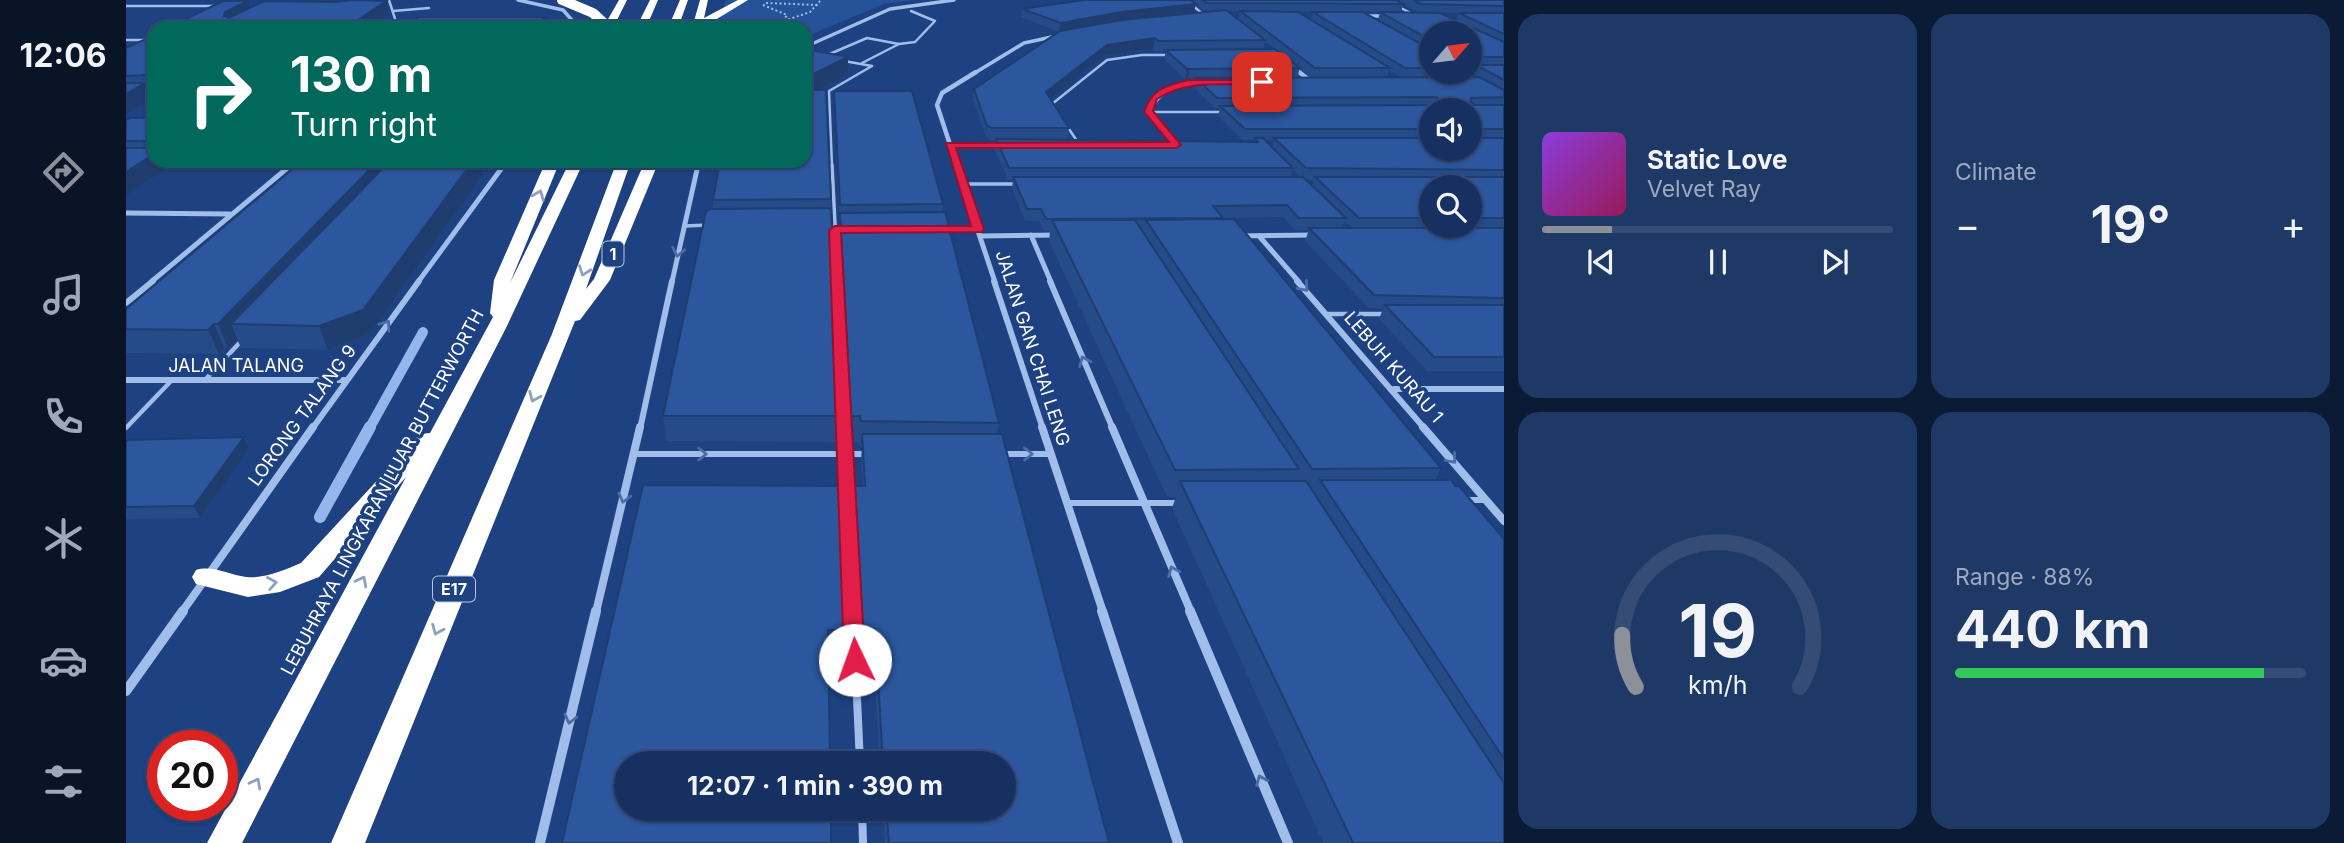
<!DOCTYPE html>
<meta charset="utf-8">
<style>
body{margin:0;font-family:Inter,sans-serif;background:#1f3967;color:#f1f3f6;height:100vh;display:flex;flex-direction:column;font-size:26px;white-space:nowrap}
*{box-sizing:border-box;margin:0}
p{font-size:23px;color:#9ea9bd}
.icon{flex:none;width:38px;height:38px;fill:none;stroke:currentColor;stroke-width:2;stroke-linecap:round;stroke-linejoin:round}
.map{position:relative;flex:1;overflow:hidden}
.drawer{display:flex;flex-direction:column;gap:14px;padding:14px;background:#0c1b35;width:840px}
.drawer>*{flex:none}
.top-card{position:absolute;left:21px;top:21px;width:665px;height:147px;border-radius:21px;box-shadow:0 2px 5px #0004,0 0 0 2px #354c76;background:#00695c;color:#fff;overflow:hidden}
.needle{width:46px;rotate:62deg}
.buttons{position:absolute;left:1293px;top:21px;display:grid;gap:14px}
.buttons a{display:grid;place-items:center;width:63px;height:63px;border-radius:50%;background:#163161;box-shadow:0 2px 5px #0004,0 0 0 2px #354c76;font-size:35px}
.speed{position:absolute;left:21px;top:730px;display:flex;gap:14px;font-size:35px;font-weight:700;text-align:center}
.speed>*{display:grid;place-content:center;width:91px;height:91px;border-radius:50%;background:#163161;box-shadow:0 2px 5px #0004,0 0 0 2px #354c76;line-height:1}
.speed .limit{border:10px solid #d22;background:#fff;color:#111}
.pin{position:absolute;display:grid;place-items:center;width:60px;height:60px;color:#fff;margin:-30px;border-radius:14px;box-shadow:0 4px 10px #0006}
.me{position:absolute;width:77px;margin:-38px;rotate:357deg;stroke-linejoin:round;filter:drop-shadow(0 0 5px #0008)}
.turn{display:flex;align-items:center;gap:24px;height:147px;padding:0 28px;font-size:32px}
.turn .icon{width:91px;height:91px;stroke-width:2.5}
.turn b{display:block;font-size:49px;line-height:60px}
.big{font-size:52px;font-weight:700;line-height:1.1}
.drawer .card{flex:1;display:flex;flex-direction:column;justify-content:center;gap:10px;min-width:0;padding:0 24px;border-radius:21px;background:#1f3967}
.drawer .dial{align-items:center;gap:0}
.dial svg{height:182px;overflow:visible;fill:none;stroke:#354c76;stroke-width:7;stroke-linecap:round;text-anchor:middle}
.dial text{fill:#f1f3f6;stroke:none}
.song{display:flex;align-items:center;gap:21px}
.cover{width:84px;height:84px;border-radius:10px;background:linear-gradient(135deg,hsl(270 70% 55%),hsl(330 70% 35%))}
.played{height:7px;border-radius:4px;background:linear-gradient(90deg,#8c9099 20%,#354c76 20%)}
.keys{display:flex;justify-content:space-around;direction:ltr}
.heat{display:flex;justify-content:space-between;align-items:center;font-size:38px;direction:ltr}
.charge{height:10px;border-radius:5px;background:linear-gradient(90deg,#34c759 88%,#354c76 0)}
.drawer .tiles{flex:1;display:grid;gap:14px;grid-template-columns:repeat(2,1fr)}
.trip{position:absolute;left:488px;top:751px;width:402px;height:70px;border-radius:35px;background:#163161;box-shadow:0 2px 5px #0004,0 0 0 2px #354c76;font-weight:700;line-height:70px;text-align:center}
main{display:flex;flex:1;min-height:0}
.dock{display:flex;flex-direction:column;width:126px;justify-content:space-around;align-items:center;background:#091427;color:#9ea9bd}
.dock .icon{width:49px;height:49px}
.dock .current{color:#8c9099}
.dock b{font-size:32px;color:#f1f3f6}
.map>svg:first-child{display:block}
.green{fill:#265299}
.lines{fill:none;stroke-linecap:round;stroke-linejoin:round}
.stream-far1{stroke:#95b6eb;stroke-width:10}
.stream{stroke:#95b6eb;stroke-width:12}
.path{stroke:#a1bde9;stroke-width:2;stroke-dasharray:2 2.5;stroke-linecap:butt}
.lane-far4{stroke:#a1bde9;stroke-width:2.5}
.lane-far3{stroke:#a1bde9;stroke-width:3.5}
.lane-far2{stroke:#a1bde9;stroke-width:4.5}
.lane-far1{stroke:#a1bde9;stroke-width:6}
.lane{stroke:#a1bde9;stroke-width:8}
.street-far5{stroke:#a1bde9;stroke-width:3.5}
.street-far4{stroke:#a1bde9;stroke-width:4.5}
.street-far3{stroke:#a1bde9;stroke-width:5}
.street-far2{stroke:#a1bde9;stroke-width:6}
.street-far1{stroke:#a1bde9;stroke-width:8}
.street{stroke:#a1bde9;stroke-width:10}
.highway{fill:#fff;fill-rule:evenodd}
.highway-bridge{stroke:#fff;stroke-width:10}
.wall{fill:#264b89;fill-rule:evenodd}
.shaded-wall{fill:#1f3d6f}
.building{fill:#2c579f;stroke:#1f3d6f;stroke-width:2}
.oneway{stroke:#8ea0c0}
.oneway2{stroke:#4b6ca5}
.route{fill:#e11d48;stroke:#92132f;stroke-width:2}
.labels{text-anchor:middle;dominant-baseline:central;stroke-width:7;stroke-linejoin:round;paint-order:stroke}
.shield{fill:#1d4181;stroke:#bbc6d9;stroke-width:2}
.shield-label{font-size:16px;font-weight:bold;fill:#fff}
.street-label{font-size:18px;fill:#fff;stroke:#1d4181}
</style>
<main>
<nav class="dock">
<b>12:06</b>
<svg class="icon current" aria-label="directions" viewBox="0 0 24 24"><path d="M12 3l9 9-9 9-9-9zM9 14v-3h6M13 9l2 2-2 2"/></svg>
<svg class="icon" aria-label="music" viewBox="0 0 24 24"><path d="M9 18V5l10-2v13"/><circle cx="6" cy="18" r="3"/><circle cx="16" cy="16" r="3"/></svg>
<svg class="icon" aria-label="phone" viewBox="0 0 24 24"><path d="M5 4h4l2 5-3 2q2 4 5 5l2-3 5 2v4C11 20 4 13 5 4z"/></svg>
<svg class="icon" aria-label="climate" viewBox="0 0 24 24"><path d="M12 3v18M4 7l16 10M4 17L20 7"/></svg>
<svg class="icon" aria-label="car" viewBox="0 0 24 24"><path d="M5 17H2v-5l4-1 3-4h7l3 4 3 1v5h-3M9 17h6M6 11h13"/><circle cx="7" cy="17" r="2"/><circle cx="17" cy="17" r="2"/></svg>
<svg class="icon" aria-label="filters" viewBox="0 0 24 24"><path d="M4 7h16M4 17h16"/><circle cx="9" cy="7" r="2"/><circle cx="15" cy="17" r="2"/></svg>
</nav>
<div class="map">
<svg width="1378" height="843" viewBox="0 0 1378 843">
<rect width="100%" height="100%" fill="#1d4181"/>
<polygon class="green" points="600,0 788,0 758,4 679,37 679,28 591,28"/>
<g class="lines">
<polyline class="stream-far1" points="243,429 297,332"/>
<polyline class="stream" points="194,517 244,427"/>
<g class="path">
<polyline points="640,3 692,5"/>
<polyline points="637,5 661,15 657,21 639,28"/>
<polyline points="658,21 684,12 695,0"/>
</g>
<g class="lane-far4">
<polyline points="263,0 272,28"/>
<polyline points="1060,0 1078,15"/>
<polyline points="1260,0 1288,15"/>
<polyline points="0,6 94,6"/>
<polyline points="267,11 303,8"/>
<polyline points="0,40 28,40"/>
<polyline points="699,56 741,38 773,44 789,42 809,21 785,11"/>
<polyline points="718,61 746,66"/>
<polyline points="736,63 773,44"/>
<polyline points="17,95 28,95"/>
<polyline points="929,109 926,104 981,60 1016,55 1045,55"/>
<polyline points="1023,112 1099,112"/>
<polyline points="941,126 953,144"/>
<polyline points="36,163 177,163"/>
<polyline points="348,163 380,163"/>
<polyline points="706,166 703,91 746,66"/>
</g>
<g class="lane-far3">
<polyline points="706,165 712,282"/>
<polyline points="837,184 893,184"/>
<polyline points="558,226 583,225"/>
<polyline points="817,229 852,229"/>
</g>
<g class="lane-far2">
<polyline points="712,281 719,429"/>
<polyline points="1200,314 1259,314"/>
<polyline points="79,380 118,338"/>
<polyline points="0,428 46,380"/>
</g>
<g class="lane-far1">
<polyline points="718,427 727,612"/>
<polyline points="508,454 740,454"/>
<polyline points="875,454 925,454"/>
<polyline points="1339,500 1360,500"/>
<polyline points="941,503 1053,503"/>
</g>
<g class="lane">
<polyline points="727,611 734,763"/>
<polyline points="736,808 737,843"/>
</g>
<g class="street-far5">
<polyline points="392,0 437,10 453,28"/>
<polyline points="1236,16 1262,16"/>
<polyline points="679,47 764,9 828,0"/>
<polyline points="1166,67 1176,74"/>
<polyline points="1332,72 1336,74"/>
<polyline points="847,74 898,43 935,35"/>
</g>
<g class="street-far4">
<polyline points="1173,72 1186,82"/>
<polyline points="1333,72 1350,82"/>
<polyline points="824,145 878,145"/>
<path d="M1050,145l-27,-33c10,-24 30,-28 54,-29"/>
<polyline points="163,166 167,163"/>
<polyline points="377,166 381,161"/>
<polyline points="572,166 573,161"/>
<polyline points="831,166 811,105 816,93 850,72"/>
</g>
<g class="street-far3">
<polyline points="830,165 869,282"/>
<polyline points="0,213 104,214"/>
<polyline points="905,235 925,282"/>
<polyline points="854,236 933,235"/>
<polyline points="1113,236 1188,235"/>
<polyline points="1133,236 1173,282"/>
<polyline points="25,282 165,165"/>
<polyline points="292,282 378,165"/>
<polyline points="546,282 572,165"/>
</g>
<g class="street-far2">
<polyline points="868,281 917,429"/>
<polyline points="924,281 987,429"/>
<polyline points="1171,281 1299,429"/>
<polyline points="0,303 27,281"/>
<polyline points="0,380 220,380"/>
<polyline points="1268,389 1378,389"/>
<polyline points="186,429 293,281"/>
<polyline points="514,429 546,281"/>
</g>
<g class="street-far1">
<polyline points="916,427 977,612"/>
<polyline points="986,427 1065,612"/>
<polyline points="1297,427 1378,521"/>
<polyline points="56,612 187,427"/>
<polyline points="470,612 514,427"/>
</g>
<g class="street">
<polyline points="976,611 1052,843"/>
<polyline points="1064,611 1162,843"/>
<polyline points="0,691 57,611"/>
<polyline points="414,843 470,611"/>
</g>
<g class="highway">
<polygon points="493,0 501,0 487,28 477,28"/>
<polygon points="524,0 532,0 520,28 510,28"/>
<polygon points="554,0 562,0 552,28 542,28"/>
<polygon points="574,0 582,0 578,18 612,0 622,0 576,28 566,28"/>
<path d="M420,161h14l-50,122 60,-122h14l-77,165 -265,517h-35l199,-366 -87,100 -39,15 -32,5 -52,-13 -4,-7 4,-7c17,-5 33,5 50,7 18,2 38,-7 55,-14l119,-129 10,-1 63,-116 -3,-4 4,-33z"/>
<polygon points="491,161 505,161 460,289 468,279 519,161 533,161 484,280 454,320 449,321 239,843 205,843 426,334"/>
</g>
<polyline class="highway-bridge" points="436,0 467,13 483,28"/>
</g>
<g class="wall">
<path d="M957,0h421v371h-77l-48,-52 4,-10 -14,-1 -64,-67 4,-11h-14l-12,-13 -60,1 -1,1 219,249 -6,12 69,59v304h-181l-151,-335 4,-11h-9l-118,-256 1,-10h-6l-5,-10h-14l-13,-33 1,-8h-5l-13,-30 1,-10h-5l-5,-3 -13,-37 1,-11 85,-57 -38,-15 1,-8zM1068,2l11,9h16l-83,7 56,-6zM1277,5l15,7 45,1h-4l-3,7 -76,-8 -2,8 -65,-8 -2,8 -71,-9 -2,8 -12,-8 175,1zM1306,33h38v33h5l-3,8 6,3 -282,1 -2,10 21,20h5l-2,8 24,24h13l-1,2 -187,-2 2,-12 -19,-30 55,-43 48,-7 3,3h10l-2,8 21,20 3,-1h109l3,-10 -37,-19 2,-8 47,37h75l2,-8 12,7h57l3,-5h-29zM1306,110l38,39h-38zM1138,140h10l-2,7zM1167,170l7,7h-9zM1179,180h9l-2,6zM1306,187h38v39h-38zM1219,221l7,7h-10z"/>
<polygon points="28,35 28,91 23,91 26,99 0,114 0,48"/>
<polygon points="679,49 722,57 722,74 690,90 700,90 714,416 713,442 540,441 537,416 587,209 587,200"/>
<polygon points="708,91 817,204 817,212 873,423 871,434 983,843 759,843 756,808 878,808 878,763 754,763 747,656 736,657 728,512 729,486 737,486 735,460 736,446 734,446 733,442 724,442 708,108"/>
<polygon points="28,118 28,161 42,161 44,166 0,196 0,120"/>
<polygon points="356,175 244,333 202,350 115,348 111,339 102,348 98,348 93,354 0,353 0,309"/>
<polygon points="0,440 123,449 74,518 0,519"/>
<polygon points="517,485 723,630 723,657 703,658"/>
</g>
<g class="shaded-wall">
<polygon points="122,1 126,14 104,25 98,16 99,12"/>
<polygon points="260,1 263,14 243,28 220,28"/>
<polygon points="1070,4 1068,12 993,21 933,32 935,23 995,12"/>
<polygon points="418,17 420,27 419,28 409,28"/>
<polygon points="1029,38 1027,48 979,55 918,103 920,92 981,45"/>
<polygon points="722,57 722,74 679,96 679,78"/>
<polygon points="1061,69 1064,69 1062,78 1059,79"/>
<polygon points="19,83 26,99 0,114 0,94"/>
<polygon points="28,154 28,161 42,161 44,166 0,196 0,172"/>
<polygon points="252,161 269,161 105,324 111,339 102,348 92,324"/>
<polygon points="347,161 353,161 356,175 244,333 202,350 193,326"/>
<polygon points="88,324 98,348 93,354 82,330"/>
<polygon points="118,437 123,449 74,518 68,506"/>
</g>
<g class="building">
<polygon points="227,0 260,1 220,28 41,28 97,1 122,1 99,12 98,16 103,18 138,1 209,2"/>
<polygon points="957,0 1065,0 1070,4 995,12 935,23 896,9"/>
<polygon points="1077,0 1270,0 1277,4 1081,3"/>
<polygon points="1287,0 1378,0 1378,6 1295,4"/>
<polygon points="1100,10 1139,40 1032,41 1029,38 981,45 920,92 943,128 866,128 861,126 848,89 934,31 996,20"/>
<polygon points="1114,11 1172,12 1264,68 1189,68"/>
<polygon points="1187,12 1237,12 1306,50 1306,68 1279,68"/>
<polygon points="1254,12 1314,13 1378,42 1378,57 1348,57 1344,61 1344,33 1306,33 1306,41"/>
<polygon points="1333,13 1378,13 1378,34"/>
<polygon points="293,17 418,17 409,28 279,28"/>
<polygon points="28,35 28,78 25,80 21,75 0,76 0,48"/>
<polygon points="679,49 722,57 679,78"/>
<polygon points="1149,49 1174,68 1061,69 1040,50"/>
<polygon points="1350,65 1378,65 1378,80"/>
<polygon points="1353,77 1378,90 1378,97 1345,98 1345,102 1348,105 1378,105 1378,129 1349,129 1344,133 1344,110 1306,110 1306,129 1119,129 1094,106 1310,105 1314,100 1310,97 1091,98 1070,78"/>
<polygon points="0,83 19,83 0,94"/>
<polygon points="679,90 700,90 705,199 587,200 594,161 679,161"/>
<polygon points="708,91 786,91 817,204 714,205"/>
<polygon points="4,118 28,118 28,141 0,141 0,120"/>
<polygon points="1344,133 1349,138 1378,138 1378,170 1180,168 1148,138 1306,138 1306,149 1344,149"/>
<polygon points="1129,138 1137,138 1167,168 883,168 870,139 1132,142"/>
<polygon points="0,148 28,148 28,154 0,172"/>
<polygon points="176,161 252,161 92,324 88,324 82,330 0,329 0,309"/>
<polygon points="264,161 347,161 237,310 193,326 105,324"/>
<polygon points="887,177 1177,177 1220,218 1173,218 1161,205 1087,206 1097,218 920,219 915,209 901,209"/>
<polygon points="1189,177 1378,177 1378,218 1344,218 1344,187 1306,187 1306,218 1233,218"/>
<polygon points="705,208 714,416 537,416 580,211 585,209"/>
<polygon points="819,212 873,423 735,421 734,416 725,416 714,213"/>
<polygon points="1108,219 1315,468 1186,469 1020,220"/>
<polygon points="926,220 1009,220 1173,469 1049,470"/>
<polygon points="1183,228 1378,228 1378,298 1248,295"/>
<polygon points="1259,305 1378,305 1378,357 1308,357"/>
<polygon points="736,434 876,434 983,843 763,843 760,808 878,808 878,763 757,763 749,629 737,629 734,580 729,486 739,486"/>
<polygon points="118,437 68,506 0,507 0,440"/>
<polygon points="1194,480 1325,480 1329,486 1333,486 1378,539 1378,759"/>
<polygon points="1054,481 1180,481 1378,783 1378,843 1227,843"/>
<polygon points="517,485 717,486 723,630 702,630 704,763 500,763 500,808 705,808 705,843 436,843"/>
</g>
<defs><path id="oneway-chevron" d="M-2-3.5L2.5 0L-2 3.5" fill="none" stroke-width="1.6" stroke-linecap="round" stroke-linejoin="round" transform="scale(1.75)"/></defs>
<g class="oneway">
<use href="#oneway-chevron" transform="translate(413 195) rotate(-67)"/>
<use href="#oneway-chevron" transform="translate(458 271) rotate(110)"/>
<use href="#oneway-chevron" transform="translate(408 397) rotate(113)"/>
<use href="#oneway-chevron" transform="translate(236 581) rotate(-62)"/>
<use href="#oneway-chevron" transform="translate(146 583) rotate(-10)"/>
<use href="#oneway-chevron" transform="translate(311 630) rotate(113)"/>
<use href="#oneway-chevron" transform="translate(130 783) rotate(-62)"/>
</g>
<g class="oneway2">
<use href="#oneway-chevron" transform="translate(552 252) rotate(102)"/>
<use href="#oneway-chevron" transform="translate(1178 287) rotate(49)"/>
<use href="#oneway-chevron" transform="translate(260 325) rotate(-54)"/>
<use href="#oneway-chevron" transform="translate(958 361) rotate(-113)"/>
<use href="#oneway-chevron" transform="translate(576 454)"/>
<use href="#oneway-chevron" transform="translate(902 454)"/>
<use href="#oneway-chevron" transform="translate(1326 459) rotate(50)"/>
<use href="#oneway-chevron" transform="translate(498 498) rotate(104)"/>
<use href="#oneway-chevron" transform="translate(1047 571) rotate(-113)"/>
<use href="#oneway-chevron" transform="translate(444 719) rotate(104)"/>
<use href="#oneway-chevron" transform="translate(1135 780) rotate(-113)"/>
</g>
<path class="route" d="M1062,80h74l4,2 -4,3c-36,0 -74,-6 -105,14l-4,12 28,34 -5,3h-220l28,81 -2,3 -141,1 24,427 -3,6 -7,3 -8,-3 -3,-6 -15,-430 6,-4h136l-25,-83 223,-1 -25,-30c8,-24 22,-26 44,-32z"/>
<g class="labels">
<g class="shield">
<rect x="476.5" y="241.5" width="21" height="25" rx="5"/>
<rect x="307" y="576.5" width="42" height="25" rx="5"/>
</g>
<g class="shield-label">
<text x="487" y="254">1</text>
<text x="328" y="589">E17</text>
</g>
<g class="street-label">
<text transform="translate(907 348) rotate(72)">JALAN GAN CHAI LENG</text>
<text x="110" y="365">JALAN TALANG</text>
<text transform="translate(1268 367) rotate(49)">LEBUH KURAU 1</text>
<text transform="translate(176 415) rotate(-54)">LORONG TALANG 9</text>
<text transform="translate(256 492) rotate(-62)">LEBUHRAYA LINGKARAN LUAR BUTTERWORTH</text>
</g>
</g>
</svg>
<div class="buttons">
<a><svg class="needle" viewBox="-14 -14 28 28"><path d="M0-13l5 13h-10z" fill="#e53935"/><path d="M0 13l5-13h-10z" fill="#9ea9bd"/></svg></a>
<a><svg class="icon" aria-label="sound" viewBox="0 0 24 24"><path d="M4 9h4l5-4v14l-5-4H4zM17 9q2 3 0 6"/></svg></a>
<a><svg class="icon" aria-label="search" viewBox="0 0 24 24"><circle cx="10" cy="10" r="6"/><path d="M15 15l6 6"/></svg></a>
</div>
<div class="speed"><div class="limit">20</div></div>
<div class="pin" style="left:1136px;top:82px;background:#d93025"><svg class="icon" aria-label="arrive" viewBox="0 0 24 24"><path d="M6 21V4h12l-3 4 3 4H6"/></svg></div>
<svg class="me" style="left:729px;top:660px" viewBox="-20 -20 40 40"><circle r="19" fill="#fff"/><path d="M0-13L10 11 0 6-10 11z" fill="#e11d48"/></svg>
<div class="trip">12:07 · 1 min · 390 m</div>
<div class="top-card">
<div class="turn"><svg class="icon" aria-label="right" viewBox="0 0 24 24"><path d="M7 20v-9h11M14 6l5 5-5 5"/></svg><div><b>130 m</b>Turn right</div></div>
</div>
</div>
<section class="drawer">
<div class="tiles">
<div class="card">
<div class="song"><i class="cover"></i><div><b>Static Love</b><p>Velvet Ray</p></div></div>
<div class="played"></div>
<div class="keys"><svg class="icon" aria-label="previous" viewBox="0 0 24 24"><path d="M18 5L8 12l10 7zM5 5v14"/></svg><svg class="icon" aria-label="pause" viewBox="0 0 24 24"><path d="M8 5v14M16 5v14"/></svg><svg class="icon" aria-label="next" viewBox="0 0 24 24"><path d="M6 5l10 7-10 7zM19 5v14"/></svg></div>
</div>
<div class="card"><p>Climate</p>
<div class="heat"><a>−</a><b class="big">19°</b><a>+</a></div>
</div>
<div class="card dial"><svg viewBox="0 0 100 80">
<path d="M14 69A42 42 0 1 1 86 69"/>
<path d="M14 69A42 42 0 0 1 8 46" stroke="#8c9099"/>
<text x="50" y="56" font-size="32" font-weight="700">19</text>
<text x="50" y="72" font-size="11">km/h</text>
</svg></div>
<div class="card"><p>Range · 88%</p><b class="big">440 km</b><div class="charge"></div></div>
</div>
</section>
</main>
